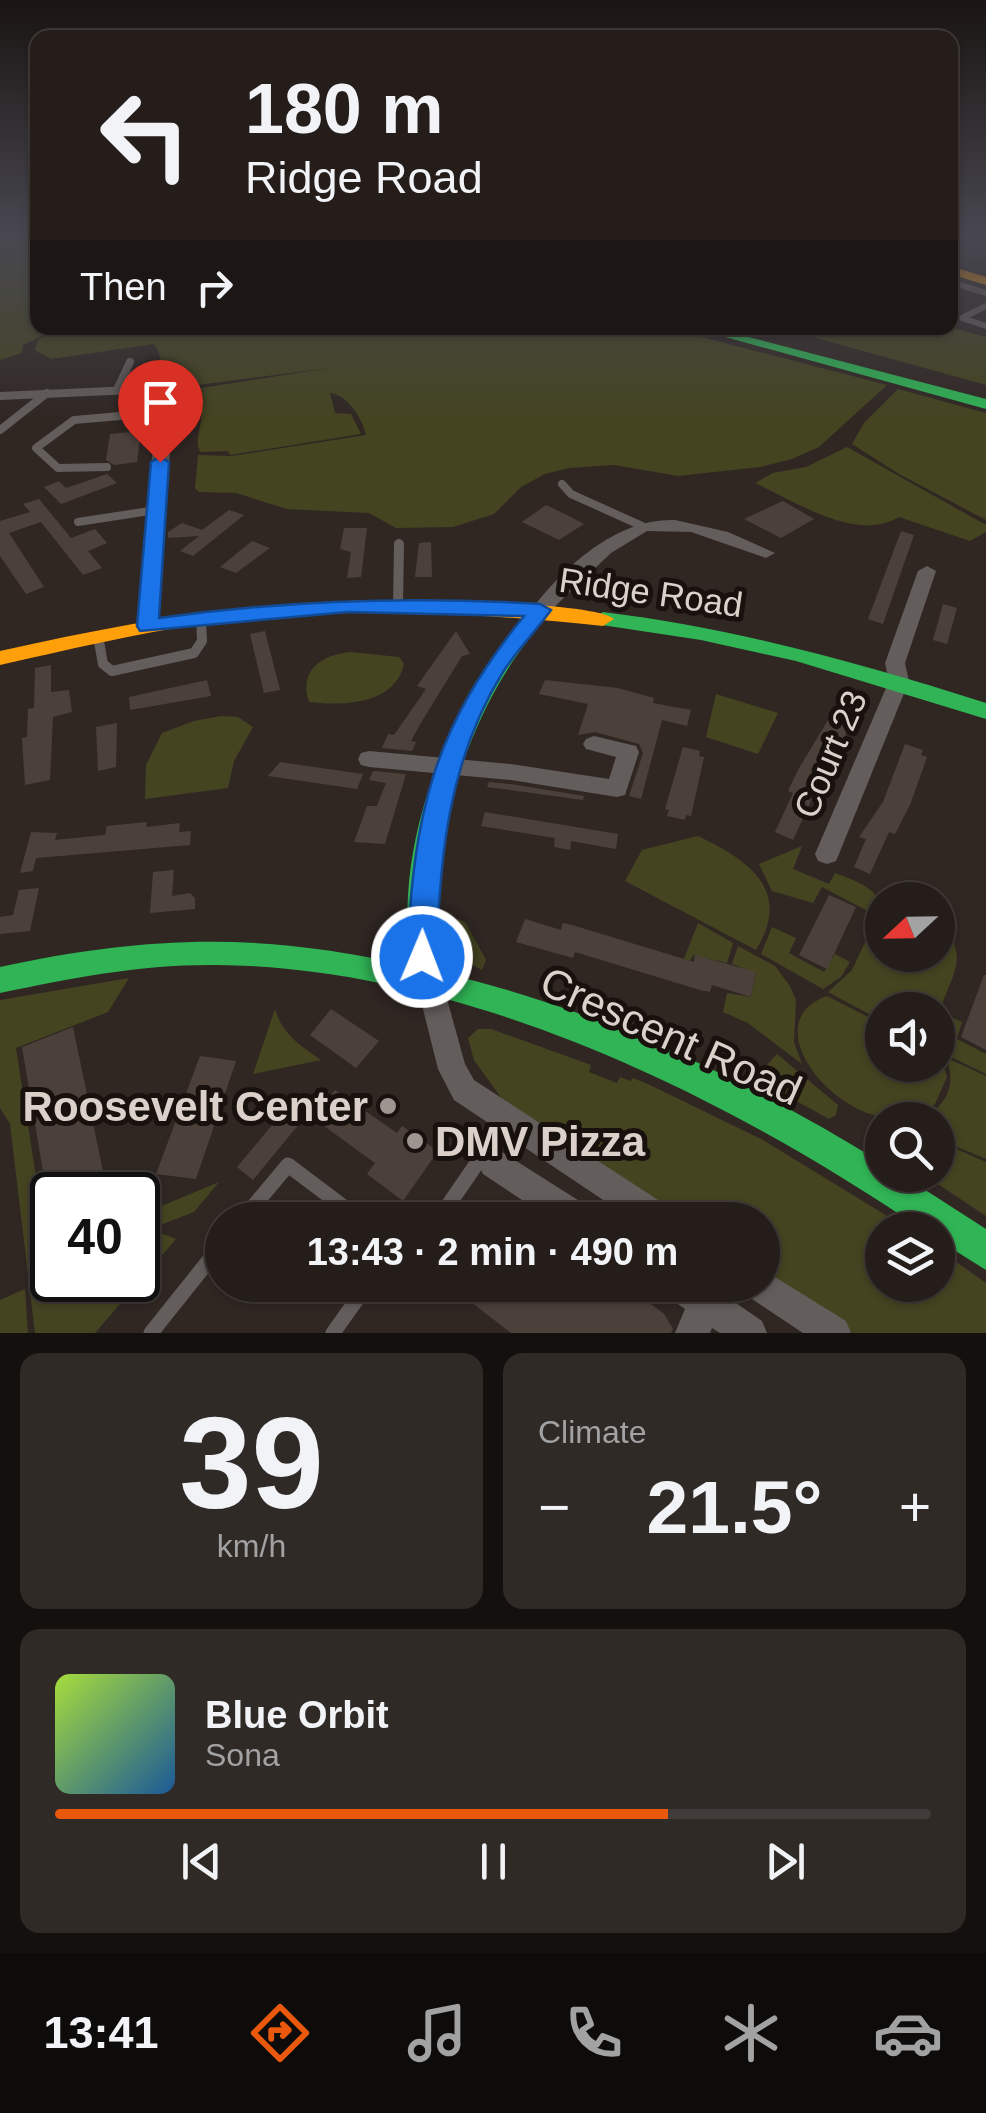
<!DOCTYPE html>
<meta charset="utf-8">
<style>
body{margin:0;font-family:Helvetica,sans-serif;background:#302a27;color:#f1f3f6;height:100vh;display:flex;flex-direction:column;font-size:38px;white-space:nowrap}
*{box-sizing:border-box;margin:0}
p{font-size:32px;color:#a3a2a2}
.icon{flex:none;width:55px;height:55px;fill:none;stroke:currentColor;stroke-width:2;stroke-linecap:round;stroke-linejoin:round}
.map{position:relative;height:1333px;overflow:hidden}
.drawer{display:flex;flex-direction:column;gap:20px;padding:20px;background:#14100e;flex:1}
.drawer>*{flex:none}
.banner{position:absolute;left:30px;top:30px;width:928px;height:305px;border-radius:20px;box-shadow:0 2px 8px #0004,0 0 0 2px #413b39;background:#241d1a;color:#f1f3f6;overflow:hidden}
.needle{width:65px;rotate:248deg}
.fabs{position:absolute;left:865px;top:882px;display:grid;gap:20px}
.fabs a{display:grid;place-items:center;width:90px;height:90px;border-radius:50%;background:#241d1a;box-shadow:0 2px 8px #0004,0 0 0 2px #413b39;font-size:50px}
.speed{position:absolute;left:30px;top:1172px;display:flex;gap:20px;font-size:50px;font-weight:700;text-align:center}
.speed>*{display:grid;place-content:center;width:130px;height:130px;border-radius:50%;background:#241d1a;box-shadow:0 2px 8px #0004,0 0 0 2px #413b39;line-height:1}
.speed .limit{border:5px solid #111;border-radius:15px;background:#fff;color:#111}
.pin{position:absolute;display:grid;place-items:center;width:85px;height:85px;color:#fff;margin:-102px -42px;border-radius:50% 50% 50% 0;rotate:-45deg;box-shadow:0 0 10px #0007}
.pin .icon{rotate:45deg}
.me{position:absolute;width:110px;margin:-55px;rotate:1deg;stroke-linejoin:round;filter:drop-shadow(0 0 8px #0008)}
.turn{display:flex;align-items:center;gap:35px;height:210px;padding:0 50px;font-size:45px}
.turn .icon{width:130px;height:130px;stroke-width:2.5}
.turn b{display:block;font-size:70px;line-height:85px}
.then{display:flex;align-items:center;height:95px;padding:0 50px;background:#0003;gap:20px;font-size:38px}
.big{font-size:75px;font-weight:800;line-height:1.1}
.drawer .widget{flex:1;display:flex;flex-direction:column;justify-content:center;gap:15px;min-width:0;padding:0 35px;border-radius:20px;background:#302a27}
.drawer .dial{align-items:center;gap:0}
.dial b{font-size:130px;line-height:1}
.song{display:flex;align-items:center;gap:30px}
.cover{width:120px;height:120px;border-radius:15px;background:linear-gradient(135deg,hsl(80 70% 55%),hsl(210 70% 35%))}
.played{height:10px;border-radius:5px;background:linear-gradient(90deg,#ea580c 70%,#413b39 70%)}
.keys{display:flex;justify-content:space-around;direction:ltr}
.heat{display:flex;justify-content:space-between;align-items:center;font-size:55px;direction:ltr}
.drawer .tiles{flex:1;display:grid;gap:20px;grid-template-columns:1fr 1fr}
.widget:last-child{grid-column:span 2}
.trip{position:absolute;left:205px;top:1202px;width:575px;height:100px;border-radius:50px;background:#241d1a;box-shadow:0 2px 8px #0004,0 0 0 2px #413b39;font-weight:800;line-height:100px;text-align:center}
.tabs{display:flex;height:160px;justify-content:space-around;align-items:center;background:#0e0c0a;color:#a3a2a2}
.tabs .icon{width:70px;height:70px}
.tabs .current{color:#ea580c}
.tabs b{font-size:45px;color:#f1f3f6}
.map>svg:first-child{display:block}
.green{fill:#444421}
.building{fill:#4c403b}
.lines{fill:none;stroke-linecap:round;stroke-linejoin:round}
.lane-far3{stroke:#635d5b;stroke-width:6}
.lane-far2{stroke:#635d5b;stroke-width:8}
.lane-far1{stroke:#635d5b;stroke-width:10}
.lane{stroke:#635d5b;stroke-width:15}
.street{fill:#635d5b;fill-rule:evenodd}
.fast{fill:#30b455;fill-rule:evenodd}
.slow{fill:#ff9f0a;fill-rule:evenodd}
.route{fill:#1a73e8;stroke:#114b97;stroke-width:2.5}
.poi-dot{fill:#9f9590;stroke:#18110d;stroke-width:4}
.labels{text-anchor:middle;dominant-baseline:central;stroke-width:10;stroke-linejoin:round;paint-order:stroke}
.street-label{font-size:35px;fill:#dbd0ca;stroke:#18110d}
.near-street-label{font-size:42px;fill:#dbd0ca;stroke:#18110d}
.near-poi-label{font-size:42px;font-weight:bold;fill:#dbd0ca;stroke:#18110d;text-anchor:end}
</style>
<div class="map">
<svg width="986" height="1333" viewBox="0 0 986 1333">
<rect width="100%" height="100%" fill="#302723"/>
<g class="green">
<path d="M0,235h37l1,93h629l220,57 -68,62 -27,12 -32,8 -82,9 -64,-11 -45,3 -24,6 -24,13 -27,27 -41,13 -57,1 -27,-15 -82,-4 -51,-16 -37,-1 -4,-4 3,-33 34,1 134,-21c-4,-17 -18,-40 -36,-42l5,20 16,1 10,20 -131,21 -2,-4 -28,1c-7,-15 5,-29 0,-42l-8,-5 3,-16 134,-21 -155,20c-13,-12 -10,-29 -20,-44l-103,15 -16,-9 3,-10 21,-12 -36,17 -1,8 -22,7z"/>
<polygon points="780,328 950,327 986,337 986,385"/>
<polygon points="898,389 986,413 986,520 899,474 852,444 864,423"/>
<path d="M847,447l139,78v7l-16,9 -71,-24c-42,26 -105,-16 -144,-34l18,-10 33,-6z"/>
<path d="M350,652l49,5 5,7c-9,41 -62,42 -95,38 -11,-32 13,-47 41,-50z"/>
<polygon points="716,694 778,713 758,754 706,737"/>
<polygon points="221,716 238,717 253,727 234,761 228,788 145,799 146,765 162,733 194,721"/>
<path d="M698,836c50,24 95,54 58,114l-131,-69 17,-31z"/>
<path d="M802,846l-9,23 36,15 6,-11c20,8 45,15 47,38l-7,4 -53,-28 -9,16 -41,-12 -13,-27z"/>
<path d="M882,918v37h56v-29c38,27 8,57 0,91v-7h-56v11l-54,-29 24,-22 23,-49z"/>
<polygon points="459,919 466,923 486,960 482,970 459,958 448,940 452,920"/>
<polygon points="698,923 733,943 727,963 693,955 690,961 684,959"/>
<polygon points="772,927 796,938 789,953 824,972 835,954 850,962 841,977 823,989 761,954"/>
<polygon points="738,946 775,966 790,986 796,1000 794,1042 802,1064 748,1023 723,1012 727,993 751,997 756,973 732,964"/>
<polygon points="129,978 108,1012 16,1048 47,1248 52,1245 52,1280 138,1280 138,1216 219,1182 194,1212 150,1229 176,1239 95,1333 35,1333 10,1124 0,1108 0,1000"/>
<path d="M827,996l55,28v41h56v-12l2,1 7,23 -12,27c-67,59 -195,-78 -108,-108z"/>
<path d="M275,1009c7,25 26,37 46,51l-68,14z"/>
<polygon points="945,1014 962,1022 957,1039 986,1054 986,1074 943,1053 940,1035"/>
<polygon points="478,1029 491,1029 591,1065 589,1072 617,1083 620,1077 631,1081 633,1078 650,1085 763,1140 910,1230 882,1230 882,1285 938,1285 938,1249 986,1283 986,1333 853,1333 763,1274 762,1220 679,1220 502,1099 474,1060 468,1038"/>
<polygon points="777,1054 838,1105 836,1115 829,1119 755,1078"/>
<path d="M945,1057l41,19v83l-48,-20v-19h-21c28,-10 42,-36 28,-63z"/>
<polygon points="938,1141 986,1162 986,1216 924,1175 938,1175"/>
<polygon points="25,1289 28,1333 0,1333 0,1300"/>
</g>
<g class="building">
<polygon points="141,431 137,462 114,465 106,460 110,434"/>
<polygon points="107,474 117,483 61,504 44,487 59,481 66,488"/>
<polygon points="39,499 71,538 95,529 107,543 88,551 102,568 83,575 41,522 9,533 44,587 26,594 0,556 0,521 30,512 23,504"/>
<polygon points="783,501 814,519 781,538 744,519"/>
<polygon points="546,505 567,515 584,524 559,540 522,522"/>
<polygon points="229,510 244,515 193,556 180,551 199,536 168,538 168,532 182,523 202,530"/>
<polygon points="344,528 367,528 361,577 347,578 351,552 340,549"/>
<polygon points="901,531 914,535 883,624 868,619"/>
<polygon points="252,541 270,548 236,573 220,567"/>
<polygon points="431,542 432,577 415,577 419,543"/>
<polygon points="943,604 957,608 947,644 933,640"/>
<polygon points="265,631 280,690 264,693 250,634"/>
<polygon points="456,631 470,654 462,656 422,721 411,741 416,742 412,751 382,748 388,734 394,735 426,689 417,686"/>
<polygon points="51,665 51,692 69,690 72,712 53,717 50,780 25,785 22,738 27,737 28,709 34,708 35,668"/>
<polygon points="207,680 211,696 130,710 129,697"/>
<polygon points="545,680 618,688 654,698 653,703 691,710 687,726 662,720 641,799 629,796 643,753 639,744 595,732 578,735 588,704 539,694"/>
<polygon points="835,717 852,723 822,777 793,840 775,832 793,793 788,791 798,770 828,720 833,722"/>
<polygon points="117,723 116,767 98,771 96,727"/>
<polygon points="905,744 923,750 921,755 927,757 910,805 895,834 889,832 870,874 854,867 866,839 859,837 883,802"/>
<polygon points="683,747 700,751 699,756 704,757 691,816 686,815 685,820 667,816 669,810 665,809"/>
<polygon points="280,762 307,766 363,774 357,789 268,776"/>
<polygon points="373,771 406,774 385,844 354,842 367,806 377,806 386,783 369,780"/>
<polygon points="489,782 511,784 584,796 583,800 487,787"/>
<polygon points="485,812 618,834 616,849 571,841 570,850 554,847 555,838 481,826"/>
<polygon points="147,822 146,827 180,823 179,832 191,831 190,845 36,858 33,871 20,873 31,832 57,833 55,840 105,835 107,826"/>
<polygon points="174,870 172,896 190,893 195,898 195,909 150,913 153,872"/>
<polygon points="39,888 30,931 0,934 0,917 13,915 19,890"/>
<polygon points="829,895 856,907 827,969 799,955"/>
<polygon points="525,919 561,930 563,923 572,925 694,962 695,955 756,972 751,997 712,985 710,992 700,990 575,952 573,958 516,942"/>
<polygon points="984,975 986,975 986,1050 961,1037"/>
<polygon points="331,1009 379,1041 356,1068 310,1035"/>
<polygon points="73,1027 94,1128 108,1195 47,1195 22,1047"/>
<polygon points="200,1056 236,1061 196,1179 156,1174"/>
<polygon points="335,1090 397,1133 402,1126 438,1151 403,1201 367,1174 375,1163 313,1118"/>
<polygon points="293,1100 309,1112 253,1180 237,1167"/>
<polygon points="449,1285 626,1285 664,1314 673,1329 671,1333 511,1333"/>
</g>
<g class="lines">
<g class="lane-far3">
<polyline points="950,282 986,293"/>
<polyline points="986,306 962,318 986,326"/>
</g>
<g class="lane-far2">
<polyline points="117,390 130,362"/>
<polyline points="0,430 47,393"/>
<polyline points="107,467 58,468 36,448 74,420 166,412"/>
<polyline points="562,484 571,494 642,526"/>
<polyline points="78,522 156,510"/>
</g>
<g class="lane-far1">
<polyline points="398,605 399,544"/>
<polyline points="98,636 103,664 112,671 194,653 202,641 201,618"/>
</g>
<g class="lane">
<polyline points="242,1220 288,1165 361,1220"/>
<polyline points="438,1220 506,1121"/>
<polyline points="151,1333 222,1244"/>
<polyline points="333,1333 367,1285"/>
</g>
<g class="street">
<polygon points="132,386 169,394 173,408 158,626 148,632 138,626 157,400 132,394 0,400 0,392"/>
<path d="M675,520l53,12 47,21 -9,5 -75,-26 -44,-1 -36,22 -64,61 -7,2 -9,-6c34,-44 86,-92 144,-90z"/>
<polygon points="927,566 936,571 905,663 909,681 839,854 836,861 827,864 818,861 815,854 889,681 885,663 918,571"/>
<polygon points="594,736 636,746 639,752 625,795 617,797 511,780 369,767 361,765 358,759 361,753 369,751 511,764 609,779 616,757 586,749 583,744 586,739"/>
<polygon points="429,969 439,973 442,981 465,1064 474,1080 672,1209 677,1220 633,1220 454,1100 438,1069 416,981 419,973"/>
<polygon points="494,1147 592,1209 597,1220 552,1220 483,1174 478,1163 483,1152"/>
<polygon points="762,1269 846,1321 851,1333 803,1333 749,1297 744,1285 762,1285"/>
<polygon points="663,1285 710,1285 762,1321 767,1333 720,1333 712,1328 710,1333 675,1333 685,1309 668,1297"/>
</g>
<g class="fast">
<polygon points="693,328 714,328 986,399 986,409"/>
<path d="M540,604l11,6c-15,21 -32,40 -45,62 -51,81 -84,206 -64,301 155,35 306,107 440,190v12h20l84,54v41l-48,-30v-10h-15c-200,-136 -459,-263 -706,-265 -74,-1 -145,13 -217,28v-26c148,-32 262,-35 411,-1 -19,-130 41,-263 122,-361z"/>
<path d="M603,612c131,16 257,51 383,91v16l-190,-58 -95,-21 -106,-16 -3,-5z"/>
</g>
<g class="slow">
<polygon points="950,266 986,277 986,285 950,274"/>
<path d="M417,600c32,1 180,3 197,19l-11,7c-133,-14 -269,-20 -402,-2 -68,10 -134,26 -201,41v-14c145,-33 268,-52 417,-51z"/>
</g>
</g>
<linearGradient id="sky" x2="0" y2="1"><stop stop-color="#1a1513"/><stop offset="0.56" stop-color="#484750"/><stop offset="1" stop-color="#484750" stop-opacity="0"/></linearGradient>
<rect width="986" height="421" fill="url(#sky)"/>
<path class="route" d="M160,457l9,5 -10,156c128,-18 253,-22 381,-14l11,6c-15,21 -34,40 -48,62 -54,87 -64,185 -66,285l-4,9 -11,4 -10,-4 -5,-9c7,-144 25,-227 117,-341l-176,-4 -208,19 -3,-5 14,-164z"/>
<g class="poi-dot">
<circle cx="388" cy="1106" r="10"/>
<circle cx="415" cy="1141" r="10"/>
</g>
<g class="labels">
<g class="street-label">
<text transform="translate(651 592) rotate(8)">Ridge Road</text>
<text transform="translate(830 754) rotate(-67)">Court 23</text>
</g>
<g class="near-street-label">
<text transform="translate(671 1036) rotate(24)">Crescent Road</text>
</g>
<g class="near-poi-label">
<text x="368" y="1106">Roosevelt Center</text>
<text x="435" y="1141" text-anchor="start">DMV Pizza</text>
</g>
</g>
</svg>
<div class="fabs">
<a><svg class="needle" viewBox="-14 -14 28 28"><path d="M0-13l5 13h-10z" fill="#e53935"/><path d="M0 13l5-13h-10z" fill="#a3a2a2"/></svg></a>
<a><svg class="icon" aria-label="sound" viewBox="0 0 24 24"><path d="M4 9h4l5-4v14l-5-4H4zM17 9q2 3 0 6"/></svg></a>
<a><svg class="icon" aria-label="search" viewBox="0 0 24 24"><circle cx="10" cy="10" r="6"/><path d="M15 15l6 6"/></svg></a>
<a><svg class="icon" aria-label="layers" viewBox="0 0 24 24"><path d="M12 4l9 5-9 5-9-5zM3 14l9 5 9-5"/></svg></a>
</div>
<div class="speed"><div class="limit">40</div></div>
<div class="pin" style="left:160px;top:462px;background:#d93025"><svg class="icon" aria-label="arrive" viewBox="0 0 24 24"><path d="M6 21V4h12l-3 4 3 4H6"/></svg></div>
<svg class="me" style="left:422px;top:957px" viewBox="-20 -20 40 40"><circle r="17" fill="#1a73e8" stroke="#fff" stroke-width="3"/><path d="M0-11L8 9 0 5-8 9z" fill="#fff"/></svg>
<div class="trip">13:43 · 2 min · 490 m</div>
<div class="banner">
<div class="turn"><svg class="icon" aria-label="left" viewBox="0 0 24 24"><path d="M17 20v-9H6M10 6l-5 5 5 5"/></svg><div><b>180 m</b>Ridge Road</div></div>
<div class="then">Then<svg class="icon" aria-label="right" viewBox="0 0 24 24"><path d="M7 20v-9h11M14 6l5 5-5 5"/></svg></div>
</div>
</div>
<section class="drawer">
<div class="tiles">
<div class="widget dial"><b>39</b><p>km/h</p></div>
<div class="widget"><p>Climate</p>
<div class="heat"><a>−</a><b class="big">21.5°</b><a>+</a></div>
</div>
<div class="widget">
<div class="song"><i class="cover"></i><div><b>Blue Orbit</b><p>Sona</p></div></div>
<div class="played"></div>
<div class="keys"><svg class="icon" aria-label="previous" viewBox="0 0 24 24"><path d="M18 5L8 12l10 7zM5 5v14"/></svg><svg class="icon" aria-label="pause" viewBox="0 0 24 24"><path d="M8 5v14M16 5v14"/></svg><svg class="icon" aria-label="next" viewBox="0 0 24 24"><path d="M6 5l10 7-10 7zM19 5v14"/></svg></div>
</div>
</div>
</section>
<nav class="tabs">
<b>13:41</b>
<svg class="icon current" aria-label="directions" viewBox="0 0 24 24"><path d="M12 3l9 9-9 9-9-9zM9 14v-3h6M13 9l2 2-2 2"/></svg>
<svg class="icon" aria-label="music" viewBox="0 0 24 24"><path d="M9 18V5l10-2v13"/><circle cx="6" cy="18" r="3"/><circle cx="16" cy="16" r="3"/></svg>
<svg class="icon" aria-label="phone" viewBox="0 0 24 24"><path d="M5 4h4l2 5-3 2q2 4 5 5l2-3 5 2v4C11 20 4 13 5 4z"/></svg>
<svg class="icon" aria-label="climate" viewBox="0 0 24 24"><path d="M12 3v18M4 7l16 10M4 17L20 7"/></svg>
<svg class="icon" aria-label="car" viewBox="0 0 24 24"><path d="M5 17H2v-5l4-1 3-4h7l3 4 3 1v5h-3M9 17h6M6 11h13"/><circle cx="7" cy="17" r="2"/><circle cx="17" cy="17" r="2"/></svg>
</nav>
